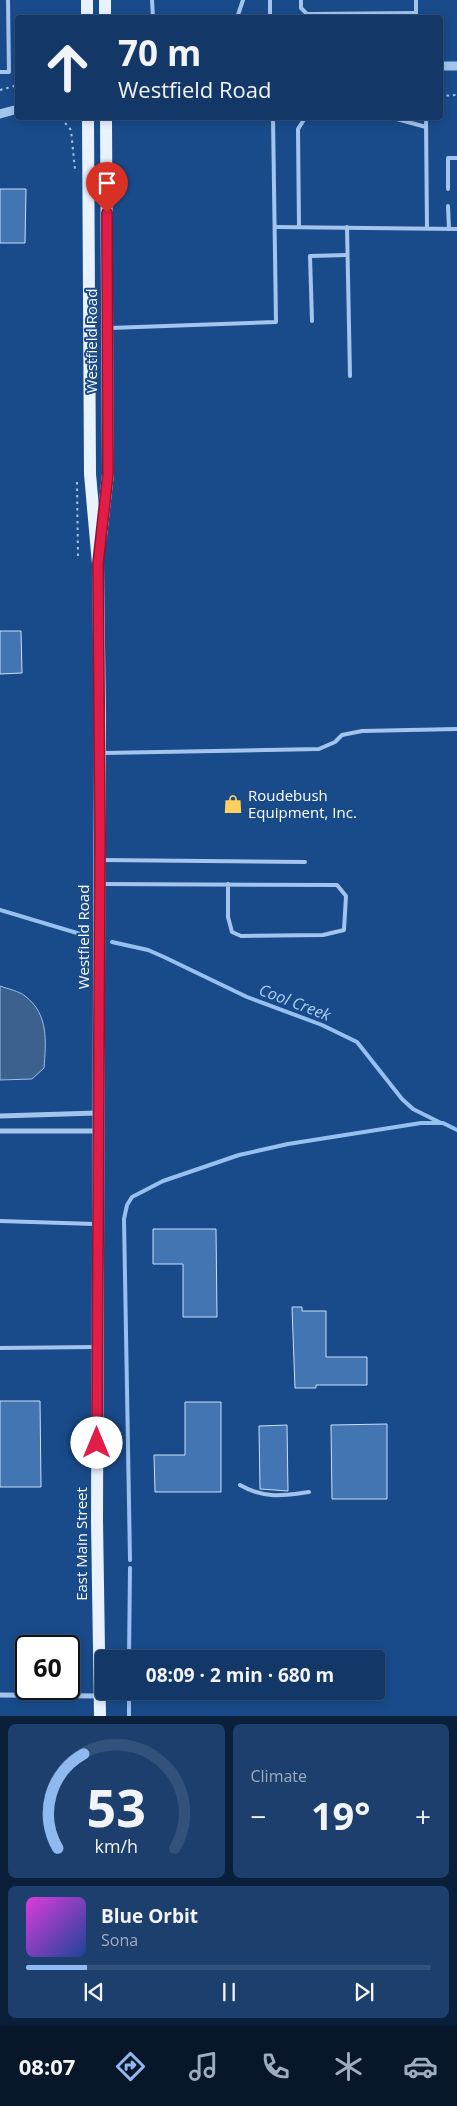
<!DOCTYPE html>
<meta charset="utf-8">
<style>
body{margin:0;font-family:"Open Sans",sans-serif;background:#1c3f6e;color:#f1f3f6;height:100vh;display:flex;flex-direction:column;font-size:19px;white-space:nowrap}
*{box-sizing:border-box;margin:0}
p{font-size:16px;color:#9dacc0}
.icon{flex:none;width:28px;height:28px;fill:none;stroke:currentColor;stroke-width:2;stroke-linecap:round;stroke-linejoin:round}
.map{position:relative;height:1716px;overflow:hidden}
.side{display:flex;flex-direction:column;gap:8px;padding:8px;background:#0a1f39;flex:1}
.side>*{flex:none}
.guide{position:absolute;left:15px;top:15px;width:428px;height:105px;border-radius:5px;box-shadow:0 2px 8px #0003,0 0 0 1px #32527c;background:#133868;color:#f1f3f6;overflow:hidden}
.speed{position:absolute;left:15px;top:1635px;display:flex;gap:10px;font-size:25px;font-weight:700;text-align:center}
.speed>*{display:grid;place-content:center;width:65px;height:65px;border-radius:50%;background:#133868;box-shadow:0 2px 8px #0003,0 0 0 1px #32527c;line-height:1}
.speed .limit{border:2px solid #111;border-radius:8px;background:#fff;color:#111}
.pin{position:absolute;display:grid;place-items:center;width:42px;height:42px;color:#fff;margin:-51px -21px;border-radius:50% 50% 50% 0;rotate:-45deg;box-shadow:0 0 5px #0007}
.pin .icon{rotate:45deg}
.me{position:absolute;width:55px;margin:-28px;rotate:0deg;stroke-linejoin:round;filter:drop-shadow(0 0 4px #0008)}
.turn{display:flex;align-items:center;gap:18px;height:105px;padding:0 20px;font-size:22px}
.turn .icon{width:65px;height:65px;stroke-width:2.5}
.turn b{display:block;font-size:35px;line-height:42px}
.big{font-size:38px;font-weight:700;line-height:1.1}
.side .tile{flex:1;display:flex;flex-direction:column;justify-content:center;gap:8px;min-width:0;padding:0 18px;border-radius:8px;background:#1c3f6e}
.side .dial{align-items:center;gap:0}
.dial svg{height:130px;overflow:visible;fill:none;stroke:#32527c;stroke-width:7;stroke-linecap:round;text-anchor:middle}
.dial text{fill:#f1f3f6;stroke:none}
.song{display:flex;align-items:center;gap:15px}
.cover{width:60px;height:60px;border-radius:8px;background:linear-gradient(135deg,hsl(300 70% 55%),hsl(220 70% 35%))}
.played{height:5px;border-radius:2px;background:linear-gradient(90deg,#90b9f0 15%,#32527c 15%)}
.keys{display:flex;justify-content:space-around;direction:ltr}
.heat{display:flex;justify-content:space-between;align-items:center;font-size:28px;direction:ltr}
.side .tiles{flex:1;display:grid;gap:8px;grid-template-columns:1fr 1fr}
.tile:last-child{grid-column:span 2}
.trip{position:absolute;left:95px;top:1650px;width:290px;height:50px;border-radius:5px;background:#133868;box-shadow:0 2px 8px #0003,0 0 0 1px #32527c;font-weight:700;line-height:50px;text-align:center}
.menu{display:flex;height:80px;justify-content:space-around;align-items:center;background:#08162a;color:#9dacc0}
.menu .icon{width:35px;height:35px}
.menu .on{color:#90b9f0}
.menu b{font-size:22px;color:#f1f3f6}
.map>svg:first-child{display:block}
.water{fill:#3d618f;stroke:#96c0f0}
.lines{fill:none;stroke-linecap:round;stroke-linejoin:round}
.stream{stroke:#96c0f0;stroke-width:4}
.building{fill:#4275b2;stroke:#c9dffa}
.path{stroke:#a3c5ed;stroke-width:2;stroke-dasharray:2.5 4;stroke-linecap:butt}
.service{stroke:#a3c5ed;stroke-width:4}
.minor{stroke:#a3c5ed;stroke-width:5}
.tertiary{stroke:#a3c5ed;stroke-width:9}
.primary{stroke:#e9f2ff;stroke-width:12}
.route-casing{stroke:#92132f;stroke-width:12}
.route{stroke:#e11d48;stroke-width:9}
.labels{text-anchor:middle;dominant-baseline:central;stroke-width:4;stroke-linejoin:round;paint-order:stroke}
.street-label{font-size:15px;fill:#fff;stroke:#194b8a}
.poi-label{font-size:15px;fill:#fff;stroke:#194b8a;text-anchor:start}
.water-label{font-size:16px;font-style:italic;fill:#afcff5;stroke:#194b8a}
</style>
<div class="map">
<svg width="457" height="1716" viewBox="0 0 457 1716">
<rect width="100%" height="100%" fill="#194b8a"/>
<path class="water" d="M0,986c8,3 19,5 25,10 24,18 21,46 19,72l-12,11 -32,1z"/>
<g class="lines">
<g class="stream">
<polyline points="0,910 87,936"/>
<polyline points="112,942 148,950 164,957 247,997 322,1025 357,1042 402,1099 413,1109 441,1123"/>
<polyline points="130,1560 124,1219 127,1205 132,1197 163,1181 239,1155 288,1144 421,1123 443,1123 457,1130"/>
<polyline points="129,1659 130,1568"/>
<polyline points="129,1716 129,1691"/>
</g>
</g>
<g class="building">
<polygon points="0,189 26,189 25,243 0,243"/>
<polygon points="0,631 21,631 22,673 0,674"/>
<polygon points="153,1229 216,1229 217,1317 183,1317 183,1264 153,1264"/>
<polygon points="292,1307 302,1307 302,1311 326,1311 326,1357 367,1357 367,1385 316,1385 316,1388 295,1388"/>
<polygon points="0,1401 40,1401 41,1487 0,1487"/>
<polygon points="185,1402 221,1402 221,1492 155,1492 154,1455 185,1455"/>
<polygon points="387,1424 387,1499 332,1499 331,1425"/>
<polygon points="287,1425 288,1491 260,1489 259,1426"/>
</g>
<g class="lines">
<g class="path">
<polyline points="0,90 18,85"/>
<polyline points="440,96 457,95"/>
<polyline points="61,118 71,130 75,170"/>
<polyline points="77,482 78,557"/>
</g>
<g class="service">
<polyline points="152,0 153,18"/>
<polyline points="270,0 270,18"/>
<polyline points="301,0 301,8 307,14 416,13"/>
<polyline points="416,0 416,18"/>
<polyline points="237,18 243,0"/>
<polyline points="0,72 9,72 8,0"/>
<polyline points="393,118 426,127"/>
<polyline points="426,118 427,228"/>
<polyline points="448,189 448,158 457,158"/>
<polyline points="448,206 449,229"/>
<polyline points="275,227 457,229"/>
<polyline points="299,227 298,129 305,118"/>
<polyline points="347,227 350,376"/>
<polyline points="312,321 310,256 347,255"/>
<polyline points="110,328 276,322 273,118"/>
<polyline points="103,753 319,749 335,742 342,735 362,731 457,729"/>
<polyline points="102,860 305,862"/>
<polyline points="102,884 337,885 346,896 344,930 323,935 241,936 232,932 228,917 228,884"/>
<polyline points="0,1221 95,1224"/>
<polyline points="0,1348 95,1347"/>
<path d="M240,1485c24,14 43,11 69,7"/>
</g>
<g class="minor">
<polyline points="0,1116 97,1113"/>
<polyline points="0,1131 97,1131"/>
<polyline points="0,1695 99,1696"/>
</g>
<g class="tertiary">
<polyline points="440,66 457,66"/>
<polyline points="0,114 18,109"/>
</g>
<g class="primary">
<polyline points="87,0 87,18"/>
<polyline points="105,0 105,18"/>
<polyline points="88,118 90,474 98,564 100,723 97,1520 100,1716"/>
<polyline points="101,537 108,474 106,118"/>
</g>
</g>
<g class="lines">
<g class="route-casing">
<polyline id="route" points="97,1443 100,836 98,564 108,474 107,213"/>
</g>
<use href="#route" class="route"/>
</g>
<defs>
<g id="shop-bare" transform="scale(1.5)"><path d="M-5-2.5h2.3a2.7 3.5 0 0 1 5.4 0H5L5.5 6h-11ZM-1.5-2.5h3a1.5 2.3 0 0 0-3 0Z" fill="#ffd05f" stroke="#194b8a" stroke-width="2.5" paint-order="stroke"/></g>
</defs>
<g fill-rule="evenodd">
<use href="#shop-bare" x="233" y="804"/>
</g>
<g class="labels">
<g class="street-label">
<text transform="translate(91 341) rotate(-90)">Westfield Road</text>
<text transform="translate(83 937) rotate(-90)">Westfield Road</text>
<text transform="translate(81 1544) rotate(-90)">East Main Street</text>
</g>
<g class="poi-label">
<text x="248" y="795">Roudebush<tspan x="248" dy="17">Equipment, Inc.</tspan></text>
</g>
<g class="water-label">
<text transform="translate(295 1002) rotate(21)">Cool Creek</text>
</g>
</g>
</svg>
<div class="speed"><div class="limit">60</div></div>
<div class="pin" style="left:107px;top:213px;background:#d93025"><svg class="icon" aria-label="arrive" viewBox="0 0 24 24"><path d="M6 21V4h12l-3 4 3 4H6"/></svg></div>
<svg class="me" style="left:97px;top:1443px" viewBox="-20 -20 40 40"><circle r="19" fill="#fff"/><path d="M0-13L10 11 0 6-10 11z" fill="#e11d48"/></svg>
<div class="trip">08:09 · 2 min · 680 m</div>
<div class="guide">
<div class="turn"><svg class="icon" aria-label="ahead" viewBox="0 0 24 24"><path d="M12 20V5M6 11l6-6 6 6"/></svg><div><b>70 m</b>Westfield Road</div></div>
</div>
</div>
<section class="side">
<div class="tiles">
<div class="tile dial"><svg viewBox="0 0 100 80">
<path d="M14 69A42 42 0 1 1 86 69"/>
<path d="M14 69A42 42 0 0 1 30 11" stroke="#90b9f0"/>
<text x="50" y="56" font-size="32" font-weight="700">53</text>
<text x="50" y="72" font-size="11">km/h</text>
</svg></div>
<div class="tile"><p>Climate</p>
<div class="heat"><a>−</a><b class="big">19°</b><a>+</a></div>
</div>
<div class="tile">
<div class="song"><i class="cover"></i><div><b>Blue Orbit</b><p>Sona</p></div></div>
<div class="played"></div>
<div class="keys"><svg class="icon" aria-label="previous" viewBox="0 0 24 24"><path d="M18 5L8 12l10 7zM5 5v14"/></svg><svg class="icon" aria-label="pause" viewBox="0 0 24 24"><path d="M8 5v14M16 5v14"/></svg><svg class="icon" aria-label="next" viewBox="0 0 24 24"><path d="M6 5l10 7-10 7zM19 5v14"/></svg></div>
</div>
</div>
</section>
<nav class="menu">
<b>08:07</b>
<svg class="icon on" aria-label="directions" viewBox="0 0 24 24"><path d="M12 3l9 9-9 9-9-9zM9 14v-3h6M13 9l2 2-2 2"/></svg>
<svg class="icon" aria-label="music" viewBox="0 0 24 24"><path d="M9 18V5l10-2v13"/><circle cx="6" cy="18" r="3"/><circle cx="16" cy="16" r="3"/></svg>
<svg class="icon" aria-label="phone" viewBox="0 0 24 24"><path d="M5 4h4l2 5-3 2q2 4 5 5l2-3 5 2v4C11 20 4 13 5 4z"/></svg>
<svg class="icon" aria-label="climate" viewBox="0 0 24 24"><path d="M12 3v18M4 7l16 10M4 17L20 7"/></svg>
<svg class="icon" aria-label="car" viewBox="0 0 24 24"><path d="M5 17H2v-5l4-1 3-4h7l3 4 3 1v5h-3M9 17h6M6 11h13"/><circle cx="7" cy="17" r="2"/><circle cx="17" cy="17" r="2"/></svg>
</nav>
